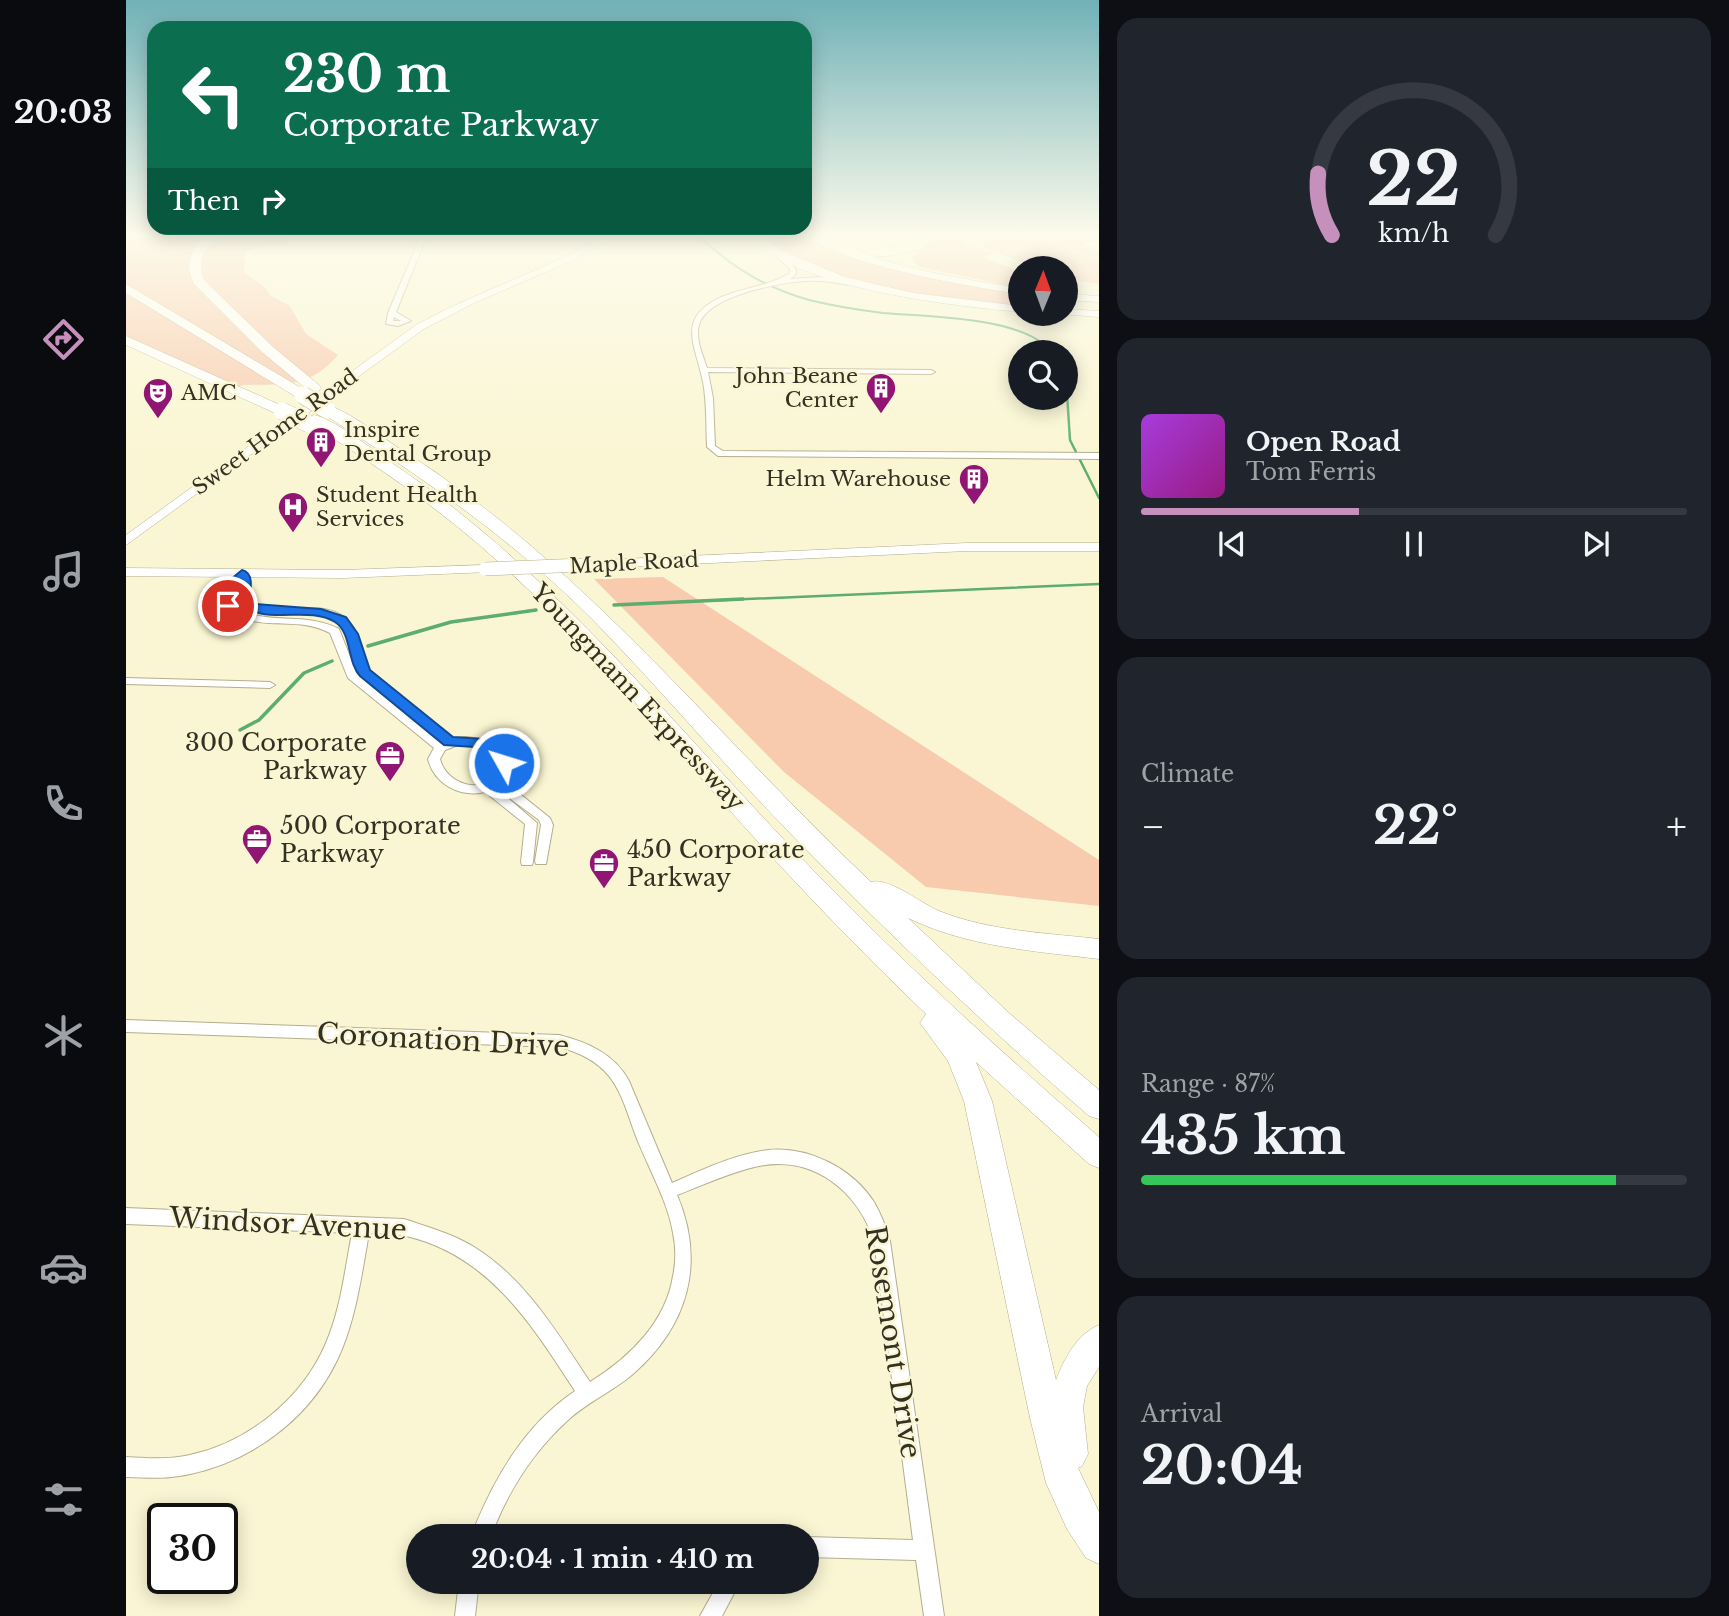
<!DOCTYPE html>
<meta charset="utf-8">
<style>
body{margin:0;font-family:"Libre Baskerville",serif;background:#20242c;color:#f1f3f6;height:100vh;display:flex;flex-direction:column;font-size:26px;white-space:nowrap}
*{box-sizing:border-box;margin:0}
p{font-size:23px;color:#9ea1a6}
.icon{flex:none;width:38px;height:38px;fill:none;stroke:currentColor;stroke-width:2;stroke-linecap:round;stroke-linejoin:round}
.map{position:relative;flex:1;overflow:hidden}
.drawer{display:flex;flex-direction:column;gap:18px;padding:18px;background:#0d0f14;width:630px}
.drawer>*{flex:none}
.banner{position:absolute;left:21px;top:21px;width:665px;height:214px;border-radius:21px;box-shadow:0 4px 18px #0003;background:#0b6e4f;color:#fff;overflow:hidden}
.needle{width:46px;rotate:1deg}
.tools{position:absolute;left:882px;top:256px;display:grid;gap:14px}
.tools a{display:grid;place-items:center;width:70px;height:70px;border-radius:50%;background:#171b24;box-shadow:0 4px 18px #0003;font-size:35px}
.speed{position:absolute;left:21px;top:1503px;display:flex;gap:14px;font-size:35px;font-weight:700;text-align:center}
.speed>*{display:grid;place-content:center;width:91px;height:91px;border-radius:50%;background:#171b24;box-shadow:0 4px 18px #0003;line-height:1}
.speed .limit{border:4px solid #111;border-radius:10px;background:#fff;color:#111}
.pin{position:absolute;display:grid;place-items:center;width:60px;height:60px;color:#fff;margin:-30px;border:4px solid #fff;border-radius:50%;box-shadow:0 2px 7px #0007}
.me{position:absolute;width:77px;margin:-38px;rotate:309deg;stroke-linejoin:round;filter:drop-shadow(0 0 5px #0008)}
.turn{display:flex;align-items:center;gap:24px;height:147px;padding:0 21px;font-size:32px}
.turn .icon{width:91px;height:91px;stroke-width:2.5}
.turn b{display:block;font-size:49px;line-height:60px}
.then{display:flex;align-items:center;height:66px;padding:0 21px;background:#0003;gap:14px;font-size:26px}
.big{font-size:52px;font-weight:700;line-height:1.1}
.drawer .card{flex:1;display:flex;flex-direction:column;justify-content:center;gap:10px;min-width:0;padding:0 24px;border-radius:21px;background:#20242c}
.drawer .dial{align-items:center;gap:0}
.dial svg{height:182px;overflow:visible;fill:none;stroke:#363941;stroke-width:7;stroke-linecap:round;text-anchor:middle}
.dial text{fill:#f1f3f6;stroke:none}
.song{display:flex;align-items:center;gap:21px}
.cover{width:84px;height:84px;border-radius:10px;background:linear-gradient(135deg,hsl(280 70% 55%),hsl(310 70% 35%))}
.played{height:7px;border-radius:4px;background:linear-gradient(90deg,#c690bc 40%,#363941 40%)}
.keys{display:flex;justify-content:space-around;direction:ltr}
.heat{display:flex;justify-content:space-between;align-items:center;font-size:38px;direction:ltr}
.charge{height:10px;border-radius:5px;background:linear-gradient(90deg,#34c759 87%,#363941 0)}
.trip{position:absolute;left:280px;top:1524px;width:413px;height:70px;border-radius:35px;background:#171b24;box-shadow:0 4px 18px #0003;font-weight:700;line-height:70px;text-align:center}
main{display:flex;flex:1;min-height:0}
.tab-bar{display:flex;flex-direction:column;width:126px;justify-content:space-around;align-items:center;background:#090b0e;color:#9ea1a6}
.tab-bar .icon{width:49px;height:49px}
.tab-bar .selected{color:#c690bc}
.tab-bar b{font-size:32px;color:#f1f3f6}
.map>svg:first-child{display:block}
.green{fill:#f8caae}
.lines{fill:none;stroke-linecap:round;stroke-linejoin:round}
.stream-far2{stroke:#5dad6e;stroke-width:2}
.stream-far1{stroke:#5dad6e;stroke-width:2.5}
.stream{stroke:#5dad6e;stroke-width:3.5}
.minor-casing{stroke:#b3ae8d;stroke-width:2}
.tertiary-casing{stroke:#b3ae8d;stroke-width:2}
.secondary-casing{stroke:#b3ae8d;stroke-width:1}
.motorway-casing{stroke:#b3ae8d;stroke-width:1}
.minor{fill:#fff;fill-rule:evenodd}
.tertiary{fill:#fff;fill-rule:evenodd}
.secondary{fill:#fff;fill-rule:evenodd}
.motorway{fill:#fff;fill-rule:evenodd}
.secondary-bridge-casing{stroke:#b3ae8d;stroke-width:14;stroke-linecap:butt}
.motorway-bridge-casing{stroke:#b3ae8d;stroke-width:18;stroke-linecap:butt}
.secondary-bridge{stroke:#fff;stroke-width:13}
.motorway-bridge{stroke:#fff;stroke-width:17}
.route{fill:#1a73e8;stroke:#114b97;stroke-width:2}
.labels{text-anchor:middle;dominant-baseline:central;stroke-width:5;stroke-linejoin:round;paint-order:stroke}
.far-poi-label{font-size:21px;fill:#333124;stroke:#faf6d3;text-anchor:start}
.far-street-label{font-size:21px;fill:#333124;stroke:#faf6d3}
.street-label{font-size:24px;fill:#333124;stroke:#faf6d3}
.poi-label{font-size:24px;fill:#333124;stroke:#faf6d3;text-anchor:start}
.near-street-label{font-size:28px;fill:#333124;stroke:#faf6d3}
</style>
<main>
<nav class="tab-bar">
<b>20:03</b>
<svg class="icon selected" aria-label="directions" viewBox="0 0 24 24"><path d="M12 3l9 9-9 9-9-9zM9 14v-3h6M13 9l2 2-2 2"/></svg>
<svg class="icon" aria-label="music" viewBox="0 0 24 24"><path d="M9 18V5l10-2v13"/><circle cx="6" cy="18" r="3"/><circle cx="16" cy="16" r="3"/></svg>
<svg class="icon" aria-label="phone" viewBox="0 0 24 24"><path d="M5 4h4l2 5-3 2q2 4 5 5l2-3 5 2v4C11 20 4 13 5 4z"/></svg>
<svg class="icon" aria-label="climate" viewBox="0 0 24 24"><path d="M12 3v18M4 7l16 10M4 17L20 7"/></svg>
<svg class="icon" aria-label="car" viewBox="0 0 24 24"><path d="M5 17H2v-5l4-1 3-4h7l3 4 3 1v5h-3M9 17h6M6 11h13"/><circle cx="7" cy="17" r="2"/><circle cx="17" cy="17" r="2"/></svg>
<svg class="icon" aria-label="filters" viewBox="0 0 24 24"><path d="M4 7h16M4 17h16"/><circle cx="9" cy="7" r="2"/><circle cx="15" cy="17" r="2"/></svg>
</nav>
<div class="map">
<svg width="973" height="1616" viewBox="0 0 973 1616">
<rect width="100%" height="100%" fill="#faf6d3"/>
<g class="green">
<path d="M0,233h168l-8,13 -29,1 -12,5 -1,20 22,16 4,7 20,11 16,28 32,21c-29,34 -56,29 -96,30l-7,4 -109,-49z"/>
<path d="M629,233h47l50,22 128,32 40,6v13c-79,-8 -203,-19 -265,-73z"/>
<polygon points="805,233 836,233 839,238 834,238 836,243 866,253 857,257 894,272 894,288 793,267 786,257 805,243"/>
<polygon points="857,233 969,233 970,234 964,234 973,240 973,244 962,241 956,244 973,250 973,259 904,234 878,233 859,237"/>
<polygon points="876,235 910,237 973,260 973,284 940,279 940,268 910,268 854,246 865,238"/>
<polygon points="537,577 973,860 973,906 800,887 658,772 468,579"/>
</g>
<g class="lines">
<g class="stream-far2">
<path d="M570,233c32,32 69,55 113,67 25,6 49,10 74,13 41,4 142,3 168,39"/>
<polyline points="940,382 941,395"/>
</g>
<g class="stream-far1">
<polyline points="941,394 944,440 973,498"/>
<polyline points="576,601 973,584"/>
</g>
<g class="stream">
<polyline points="488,605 617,599"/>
<polyline points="242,646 325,622 410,610"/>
<polyline points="114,730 133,720 178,673 206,661"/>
</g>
<g class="minor-casing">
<g id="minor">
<path d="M296,233h6l-32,79 15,9 -13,5 -12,-2 2,-11zM268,317l7,4h-8z"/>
<path d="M649,250l21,19v5l-6,5 32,-2 29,6 -3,2c-14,-3 -29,-5 -43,-4 -27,2 -98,15 -106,44 -4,14 4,30 8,43l224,2 4,2 -4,2 -223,-2 5,26 2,48 8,5 376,2v6l-381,-3 -11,-9c-1,-22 0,-44 -4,-65 -8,-39 -28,-65 21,-86 21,-9 46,-10 66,-23v-4l-18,-17z"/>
<path d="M116,571l5,3 3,9 -2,15c28,25 79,-6 103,26 11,14 9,32 18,47l83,68c25,-8 51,9 60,31l-7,12 45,36 3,7 -7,39h-10l-1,-3 6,-36 -2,-5 -43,-32 41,35 -4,39 -1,3h-10l-1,-3 4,-38 -40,-32c-25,6 -51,-8 -57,-33l6,-11 -86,-70 -18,-45c-36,-19 -69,2 -106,-25l-3,-19 18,-17zM114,582l-2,17c29,32 76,0 103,26 10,9 10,36 20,50l81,67 -85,-68 -18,-45c-37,-19 -74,-1 -106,-24l-2,-15zM335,744c17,1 33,9 39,26 -15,26 -53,16 -60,-11l5,-9z"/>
<polygon points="0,678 144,682 149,685 144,688 0,684"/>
<path d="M0,1020l433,15c28,7 56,19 70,46l43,102c30,-13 63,-29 96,-33 40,-4 84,18 106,52 7,12 12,25 16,39l54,375h-20l-8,-56 -109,-3v-20l106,3 -39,-299c-16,-50 -61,-86 -115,-75 -29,6 -55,19 -82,29 29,68 11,131 -44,179 -21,18 -46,28 -66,47 -34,31 -60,72 -76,115h-20c22,-56 53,-111 104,-145 -43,-66 -86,-136 -169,-155 -11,-3 -25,-2 -37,-3 -7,39 -12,79 -27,116 -26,64 -84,110 -152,125 -20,5 -43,4 -64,3v-20c21,1 43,3 64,-2 59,-13 113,-57 136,-112 15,-35 19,-74 26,-110l-226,-9v-16l278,11c24,8 49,15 70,28 52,32 83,86 116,135 39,-24 76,-60 83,-106 3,-14 3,-29 0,-43 -5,-31 -24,-64 -36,-94 -8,-20 -14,-46 -28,-63 -13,-16 -31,-24 -50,-29l-433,-15z"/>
<polygon points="333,1582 353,1582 349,1616 329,1616"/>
<polygon points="593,1582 614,1582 596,1616 574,1616"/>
</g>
</g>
<g class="tertiary-casing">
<polygon id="tertiary" points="797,233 805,233 805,240 796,249 790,249 790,245 797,239"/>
</g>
<g class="secondary-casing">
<g id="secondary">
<path d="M483,233h10l-48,28 -99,43 -48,25 -298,216v-10l290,-210c63,-35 132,-55 193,-92z"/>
<path d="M619,233h9l26,17 65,27 69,16 106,13v6c-72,-7 -226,-23 -275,-79z"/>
<path d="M678,233c21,0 59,21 82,28 44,13 89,20 134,27v6c-49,-7 -182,-29 -216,-61z"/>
<path d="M793,244l3,1v4c-17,4 -43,12 -59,3 9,-4 42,-5 56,-8z"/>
<polygon points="940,294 973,296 973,302 940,300"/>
<polygon points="940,309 973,311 973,317 936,314 940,313"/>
<polygon points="841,543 973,543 973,551 841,551 457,569 450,565 457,561"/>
<polygon points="359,565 366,569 364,572 217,578 0,576 0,568 217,570"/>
</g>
</g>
<g class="motorway-casing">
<g id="motorway">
<polygon points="0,233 35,233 29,236 0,241"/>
<path d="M82,233h13c-14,15 -25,25 -17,47l69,67 46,38 2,3 -2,3h-10l-46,-38 -69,-69c-11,-20 -2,-37 14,-51z"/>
<polygon points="0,284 182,392 184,395 182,398 172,398 0,293"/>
<polygon points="0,336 161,408 164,411 161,414 151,414 0,345"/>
<path d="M201,405c22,6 53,31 73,44 183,114 316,287 471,433 18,-5 49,21 68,29 50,20 107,22 160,28v20c-65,-8 -131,-12 -191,-41l101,95 90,77v29l-10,-3c-104,-91 -204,-185 -300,-284 -68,-70 -130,-145 -198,-214 -81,-81 -174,-144 -269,-205l-3,-3 3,-3z"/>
<path d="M188,415c24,6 57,34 78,48 164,110 284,266 420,406 91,94 188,182 287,268v31l-10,-4 -113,-102 16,39 64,279c9,-22 20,-45 43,-55v42l-12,19 -4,21 5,47 -6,12 -4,2 21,44v52l-13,-6 -19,-29 -21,-46 -16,-65 -66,-317 -16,-40 -28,-38 6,-9c-70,-67 -137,-137 -202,-210 -72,-82 -142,-167 -223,-240 -59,-54 -125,-99 -192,-141l-3,-3 3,-3z"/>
</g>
</g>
<use href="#minor" class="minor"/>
<use href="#tertiary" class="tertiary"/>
<use href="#secondary" class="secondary"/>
<use href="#motorway" class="motorway"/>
<g class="secondary-bridge-casing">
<polyline id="secondary-bridge" points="359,569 457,565"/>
</g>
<g class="motorway-bridge-casing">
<g id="motorway-bridge">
<polyline points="177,395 201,410"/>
<polyline points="156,411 183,424"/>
</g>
</g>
<use href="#secondary-bridge" class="secondary-bridge"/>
<use href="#motorway-bridge" class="motorway-bridge"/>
</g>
<linearGradient id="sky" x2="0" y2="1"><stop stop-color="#70b1b7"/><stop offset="0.51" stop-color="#fdfbeb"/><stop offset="1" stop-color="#fdfbeb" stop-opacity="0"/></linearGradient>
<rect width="973" height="459" fill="url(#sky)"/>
<path class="route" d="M116,570c12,3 9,18 7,28l6,6 66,5 25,8 12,17 12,36 83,67 31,2 26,21 2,3 -2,4h-11l-24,-20 -31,-2 -84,-69c-13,-14 -8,-43 -25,-54 -30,-18 -74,7 -99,-23l3,-15 -7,6 2,16 -2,2h-9l-4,-19z"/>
<defs>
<g id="building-pin" transform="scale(1.575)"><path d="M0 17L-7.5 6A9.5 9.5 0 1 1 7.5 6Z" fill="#911674" stroke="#faf6d3"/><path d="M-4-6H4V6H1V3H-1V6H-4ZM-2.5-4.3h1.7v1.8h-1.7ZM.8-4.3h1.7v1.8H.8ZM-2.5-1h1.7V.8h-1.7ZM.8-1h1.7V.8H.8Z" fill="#fff"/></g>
<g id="theatre-pin" transform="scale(1.575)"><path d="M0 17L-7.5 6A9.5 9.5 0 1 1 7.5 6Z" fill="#911674" stroke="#faf6d3"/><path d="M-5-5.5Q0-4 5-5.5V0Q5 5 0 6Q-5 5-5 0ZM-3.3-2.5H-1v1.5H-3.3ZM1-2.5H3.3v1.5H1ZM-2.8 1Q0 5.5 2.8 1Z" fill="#fff"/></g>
<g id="hospital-pin" transform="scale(1.575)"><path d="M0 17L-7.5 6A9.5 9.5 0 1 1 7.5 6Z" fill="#911674" stroke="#faf6d3"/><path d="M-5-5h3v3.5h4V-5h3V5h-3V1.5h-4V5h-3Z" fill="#fff"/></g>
<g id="office-pin" transform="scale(1.575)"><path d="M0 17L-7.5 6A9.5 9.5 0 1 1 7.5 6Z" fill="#911674" stroke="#faf6d3"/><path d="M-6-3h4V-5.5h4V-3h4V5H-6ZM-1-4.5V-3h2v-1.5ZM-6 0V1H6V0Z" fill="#fff"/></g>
</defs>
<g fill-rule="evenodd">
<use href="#building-pin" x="755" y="388"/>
<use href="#theatre-pin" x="32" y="393"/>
<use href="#building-pin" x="195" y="442"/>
<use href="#building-pin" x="848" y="479"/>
<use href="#hospital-pin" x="167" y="507"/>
<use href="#office-pin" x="264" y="756"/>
<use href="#office-pin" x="131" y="839"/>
<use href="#office-pin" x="478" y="863"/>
</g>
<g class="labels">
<g class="far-poi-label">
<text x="732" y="376" text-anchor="end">John Beane<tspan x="732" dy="24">Center</tspan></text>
<text x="55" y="393">AMC</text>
<text x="218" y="430">Inspire<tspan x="218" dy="24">Dental Group</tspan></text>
<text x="825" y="479" text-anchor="end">Helm Warehouse</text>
<text x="190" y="495">Student Health<tspan x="190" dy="24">Services</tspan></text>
</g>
<g class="far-street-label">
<text transform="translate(149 432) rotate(-36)">Sweet Home Road</text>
<text transform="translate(508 563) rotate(-3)">Maple Road</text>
</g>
<g class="street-label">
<text transform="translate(512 697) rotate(47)">Youngmann Expressway</text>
</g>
<g class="poi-label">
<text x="241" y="742" text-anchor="end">300 Corporate<tspan x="241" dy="28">Parkway</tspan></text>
<text x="154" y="825">500 Corporate<tspan x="154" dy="28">Parkway</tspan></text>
<text x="501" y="849">450 Corporate<tspan x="501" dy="28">Parkway</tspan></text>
</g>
<g class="near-street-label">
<text transform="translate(317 1040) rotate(3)">Coronation Drive</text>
<text transform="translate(162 1224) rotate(3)">Windsor Avenue</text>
<text transform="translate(767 1342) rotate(81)">Rosemont Drive</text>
</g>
</g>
</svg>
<div class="tools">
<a><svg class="needle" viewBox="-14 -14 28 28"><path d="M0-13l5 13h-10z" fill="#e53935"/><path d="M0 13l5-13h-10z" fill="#9ea1a6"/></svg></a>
<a><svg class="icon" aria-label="search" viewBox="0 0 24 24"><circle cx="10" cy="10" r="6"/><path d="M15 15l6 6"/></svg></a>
</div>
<div class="speed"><div class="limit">30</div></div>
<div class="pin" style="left:102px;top:606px;background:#d93025"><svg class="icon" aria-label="arrive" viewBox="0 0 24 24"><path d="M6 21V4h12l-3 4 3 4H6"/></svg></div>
<svg class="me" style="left:378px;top:763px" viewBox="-20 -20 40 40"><circle r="17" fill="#1a73e8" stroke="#fff" stroke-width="3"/><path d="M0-11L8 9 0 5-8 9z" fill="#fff"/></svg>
<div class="trip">20:04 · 1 min · 410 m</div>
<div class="banner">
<div class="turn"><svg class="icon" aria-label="left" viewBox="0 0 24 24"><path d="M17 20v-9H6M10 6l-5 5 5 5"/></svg><div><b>230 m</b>Corporate Parkway</div></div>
<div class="then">Then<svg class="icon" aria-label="right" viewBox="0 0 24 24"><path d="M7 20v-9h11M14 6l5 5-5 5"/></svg></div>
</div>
</div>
<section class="drawer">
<div class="card dial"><svg viewBox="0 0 100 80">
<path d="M14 69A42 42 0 1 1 86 69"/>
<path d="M14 69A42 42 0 0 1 8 42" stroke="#c690bc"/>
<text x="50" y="56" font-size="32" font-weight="700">22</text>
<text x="50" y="72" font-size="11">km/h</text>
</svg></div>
<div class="card">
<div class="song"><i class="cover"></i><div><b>Open Road</b><p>Tom Ferris</p></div></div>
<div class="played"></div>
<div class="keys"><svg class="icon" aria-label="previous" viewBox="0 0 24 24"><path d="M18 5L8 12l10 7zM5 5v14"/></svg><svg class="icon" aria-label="pause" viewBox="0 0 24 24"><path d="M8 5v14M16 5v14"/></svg><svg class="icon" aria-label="next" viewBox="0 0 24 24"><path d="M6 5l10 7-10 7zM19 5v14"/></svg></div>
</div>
<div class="card"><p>Climate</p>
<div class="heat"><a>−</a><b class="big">22°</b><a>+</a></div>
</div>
<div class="card"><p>Range · 87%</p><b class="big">435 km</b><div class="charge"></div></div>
<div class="card"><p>Arrival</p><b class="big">20:04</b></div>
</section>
</main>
